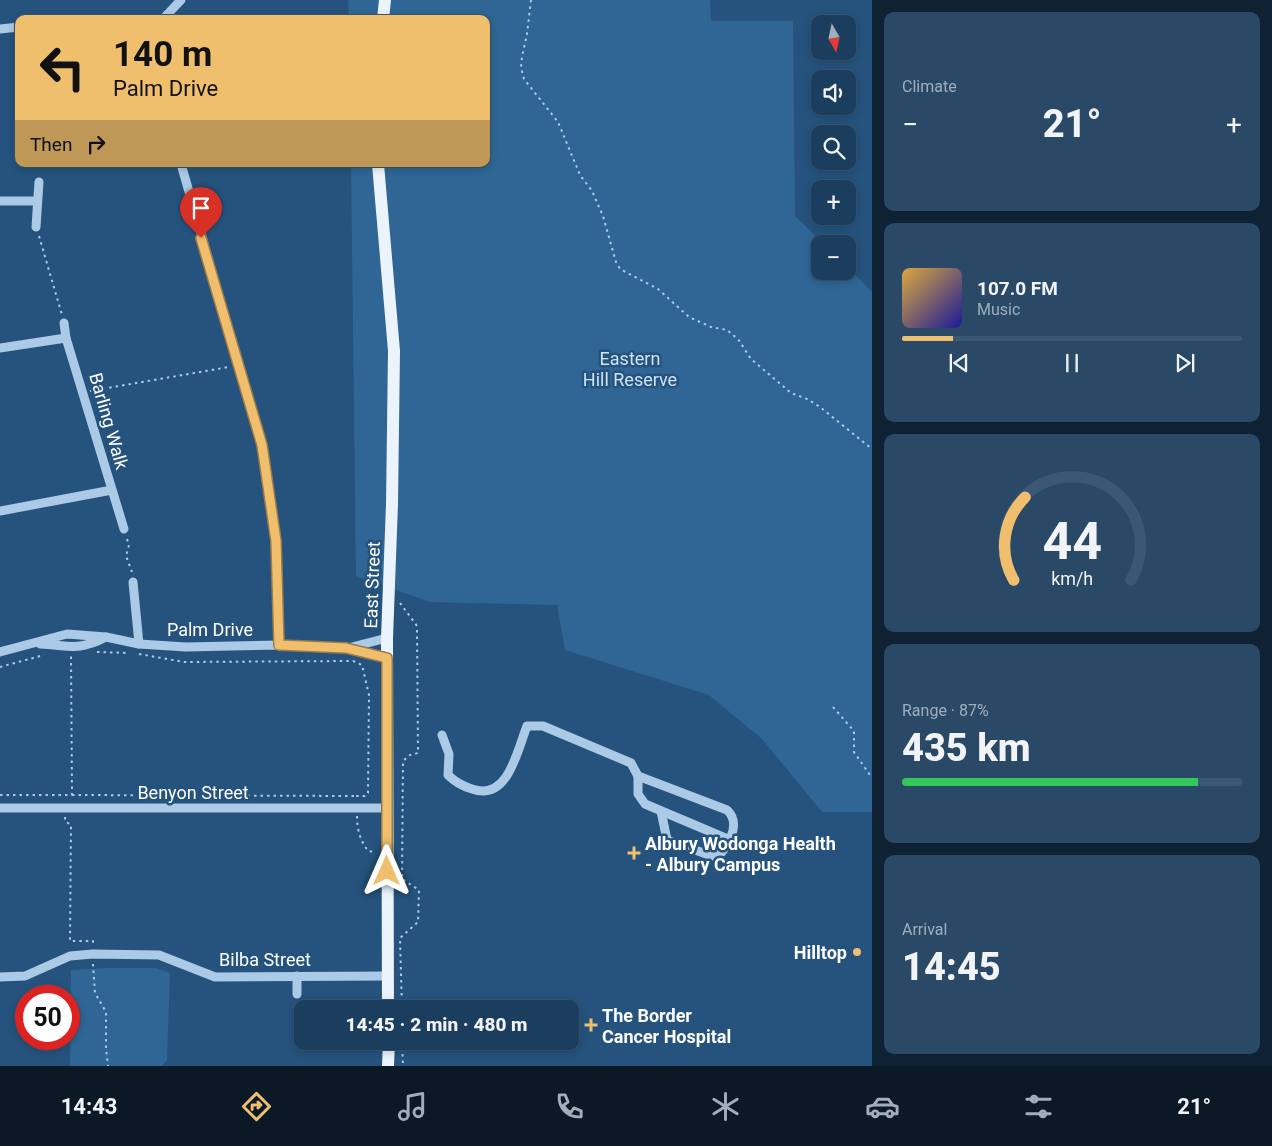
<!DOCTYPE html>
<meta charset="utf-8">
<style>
body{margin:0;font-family:Roboto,sans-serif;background:#294967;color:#f1f3f6;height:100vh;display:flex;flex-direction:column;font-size:19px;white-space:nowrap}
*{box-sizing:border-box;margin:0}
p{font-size:16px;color:#a0aebc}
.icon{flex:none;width:28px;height:28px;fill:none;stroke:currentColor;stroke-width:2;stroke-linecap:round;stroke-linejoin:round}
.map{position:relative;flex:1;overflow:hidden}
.panel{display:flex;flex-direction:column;gap:12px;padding:12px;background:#0f2234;width:400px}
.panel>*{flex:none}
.top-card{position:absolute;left:15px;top:15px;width:475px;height:152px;border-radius:10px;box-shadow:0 2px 8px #0003,0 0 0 1px #3a5773;background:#efbf6e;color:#111;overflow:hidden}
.needle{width:32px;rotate:171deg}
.controls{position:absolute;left:811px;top:15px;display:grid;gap:10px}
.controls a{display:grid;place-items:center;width:45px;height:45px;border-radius:10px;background:#1c3e5e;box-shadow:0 2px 8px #0003,0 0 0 1px #3a5773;font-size:25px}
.speed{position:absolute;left:15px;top:985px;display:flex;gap:10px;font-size:25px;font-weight:700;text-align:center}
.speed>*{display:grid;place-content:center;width:65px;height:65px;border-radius:50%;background:#1c3e5e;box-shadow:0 2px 8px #0003,0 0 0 1px #3a5773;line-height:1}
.speed .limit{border:8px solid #d22;background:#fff;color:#111}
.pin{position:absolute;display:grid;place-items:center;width:42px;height:42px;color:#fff;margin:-51px -21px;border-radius:50% 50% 50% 0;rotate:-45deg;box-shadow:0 0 5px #0007}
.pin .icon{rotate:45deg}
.me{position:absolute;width:55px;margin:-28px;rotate:0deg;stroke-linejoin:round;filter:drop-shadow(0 0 4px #0008)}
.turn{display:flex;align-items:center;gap:18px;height:105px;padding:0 15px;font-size:22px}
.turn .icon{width:65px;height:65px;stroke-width:2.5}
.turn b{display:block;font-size:35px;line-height:42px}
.then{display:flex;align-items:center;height:48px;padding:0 15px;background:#0003;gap:10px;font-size:19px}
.big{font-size:38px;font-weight:800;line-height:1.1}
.panel .widget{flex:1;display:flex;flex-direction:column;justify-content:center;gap:8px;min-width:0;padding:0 18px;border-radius:10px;background:#294967}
.panel .dial{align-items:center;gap:0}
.dial svg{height:130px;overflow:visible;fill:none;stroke:#3a5773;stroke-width:7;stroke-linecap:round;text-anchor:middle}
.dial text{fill:#f1f3f6;stroke:none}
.song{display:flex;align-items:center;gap:15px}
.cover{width:60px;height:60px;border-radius:8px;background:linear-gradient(135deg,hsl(40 70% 55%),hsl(240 70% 35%))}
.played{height:5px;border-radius:2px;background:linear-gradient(90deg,#efbf6e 15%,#3a5773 15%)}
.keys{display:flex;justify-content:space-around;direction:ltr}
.heat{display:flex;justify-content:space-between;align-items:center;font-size:28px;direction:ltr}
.charge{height:8px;border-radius:4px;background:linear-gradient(90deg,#34c759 87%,#3a5773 0)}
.trip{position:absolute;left:294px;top:1000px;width:285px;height:50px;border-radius:10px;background:#1c3e5e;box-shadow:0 2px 8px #0003,0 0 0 1px #3a5773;font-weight:800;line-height:50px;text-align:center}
.menu{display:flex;height:80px;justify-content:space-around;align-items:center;background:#0b1926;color:#a0aebc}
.menu .icon{width:35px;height:35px}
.menu .selected{color:#efbf6e}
.menu b{font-size:22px;color:#f1f3f6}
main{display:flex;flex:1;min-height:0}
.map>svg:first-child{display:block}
.green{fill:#2f6695}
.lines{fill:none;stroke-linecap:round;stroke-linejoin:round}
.path{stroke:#aacae5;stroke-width:2;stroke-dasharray:2.5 4;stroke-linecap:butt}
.minor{stroke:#aacae5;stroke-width:9}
.major{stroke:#ebf3fd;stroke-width:12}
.route-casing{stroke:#9b7c48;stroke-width:12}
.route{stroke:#efbf6e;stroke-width:9}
.poi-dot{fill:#efbf6e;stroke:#25537d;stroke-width:2}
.labels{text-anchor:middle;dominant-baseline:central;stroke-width:5;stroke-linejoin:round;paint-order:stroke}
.park-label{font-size:18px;fill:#cde2f4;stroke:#25537d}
.street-label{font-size:18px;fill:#fff;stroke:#25537d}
.poi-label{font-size:18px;font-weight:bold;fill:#fff;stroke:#25537d;text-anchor:start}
</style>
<main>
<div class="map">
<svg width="872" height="1066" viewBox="0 0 872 1066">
<rect width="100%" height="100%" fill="#25537d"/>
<g class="green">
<polygon points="348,0 710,0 711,21 793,21 795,216 824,244 820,244 820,271 848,271 848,267 872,292 872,812 822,812 762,739 709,695 565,650 557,605 430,602 356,576 351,164 486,164 486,19 349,19"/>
<polygon points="109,968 156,968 170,973 167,1060 162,1066 70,1066 71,970"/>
</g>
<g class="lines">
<g class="path">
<polyline points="531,0 527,34 522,57 521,68 524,79 558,122 580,175 592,191 603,216 616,262 620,269 658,289 689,317 711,327 727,330 738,339 751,359 791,393 807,399 820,407 872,449"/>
<polyline points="39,236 62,315"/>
<polyline points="90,391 229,367"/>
<polyline points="127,539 129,545 126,556 132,572"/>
<polyline points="400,603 417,626 418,753 410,755 403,761 402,879 419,890 418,922 400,938 402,1009"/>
<polyline points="97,652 129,653"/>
<polyline points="139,654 184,662 353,661 362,665 369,695 368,793 365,796 356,796 356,799"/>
<polyline points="0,667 44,655"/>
<polyline points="833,707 854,731 854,752 872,778"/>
<polyline points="0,795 72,795 71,656"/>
<polyline points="72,795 356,796"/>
<path d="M357,816c0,13 3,24 11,35l7,1"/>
<polyline points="65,817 65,821 71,825 70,941 93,941 93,945"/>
<polyline points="93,964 95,993 106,1012 106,1048 108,1066"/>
<polyline points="402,1041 403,1066"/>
</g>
<g class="minor">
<polyline points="163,19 181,0"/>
<polyline points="0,29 19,27"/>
<polyline points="181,164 262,445 276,541 279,645"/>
<polyline points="0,201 37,201"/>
<polyline points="36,227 39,182"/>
<polyline points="64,323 66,338 124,529"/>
<polyline points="0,348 66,338"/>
<polyline points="0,511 112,490"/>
<polyline points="133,582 139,644"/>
<path d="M40,644c29,1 37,8 66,-7"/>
<polyline points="348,648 387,638"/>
<polyline points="0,652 67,634 106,637 139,644 186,647 279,645 346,648 387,658"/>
<path d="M442,735l7,19 -1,21c7,7 14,11 24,14 36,13 45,-38 55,-63h16l88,37 7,13 89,34c13,12 4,30 -5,42l-10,4 -45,-16 -6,-29"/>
<polyline points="638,776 638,794 645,804 730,840"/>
<polyline points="0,808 387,808"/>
<polyline points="297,976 297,994"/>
<polyline points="0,977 25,976 70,956 93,954 159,955 215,977 388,976"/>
</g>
<g class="major">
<polyline points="383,19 385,0"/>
<polyline points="378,164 394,351 392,504 387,638 388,1009"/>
<polyline points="388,1066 389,1041"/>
</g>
</g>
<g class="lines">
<g class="route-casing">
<polyline id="route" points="201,238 262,445 276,541 279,645 346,648 387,658 387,871"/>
</g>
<use href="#route" class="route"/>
</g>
<g class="poi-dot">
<path d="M631.5 845.5h5v5h5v5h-5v5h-5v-5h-5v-5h5z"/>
<circle cx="857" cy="952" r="5"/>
<path d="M588.5 1017.5h5v5h5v5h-5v5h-5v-5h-5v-5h5z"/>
</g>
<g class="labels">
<g class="park-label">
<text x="630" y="358">Eastern<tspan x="630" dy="21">Hill Reserve</tspan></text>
</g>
<g class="street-label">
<text transform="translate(109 421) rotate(74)">Barling Walk</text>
<text transform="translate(372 585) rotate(-88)">East Street</text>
<text x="210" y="629">Palm Drive</text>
<text x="193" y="792">Benyon Street</text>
<text x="265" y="959">Bilba Street</text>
</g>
<g class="poi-label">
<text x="645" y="843">Albury Wodonga Health<tspan x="645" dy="21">- Albury Campus</tspan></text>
<text x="847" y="952" text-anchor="end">Hilltop</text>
<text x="602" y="1015">The Border<tspan x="602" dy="21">Cancer Hospital</tspan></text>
</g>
</g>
</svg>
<div class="controls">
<a><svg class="needle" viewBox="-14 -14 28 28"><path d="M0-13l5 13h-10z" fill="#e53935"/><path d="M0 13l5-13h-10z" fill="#a0aebc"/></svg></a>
<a><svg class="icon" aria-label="sound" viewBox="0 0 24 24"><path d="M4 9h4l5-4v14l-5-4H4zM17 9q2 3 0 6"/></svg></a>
<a><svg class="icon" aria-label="search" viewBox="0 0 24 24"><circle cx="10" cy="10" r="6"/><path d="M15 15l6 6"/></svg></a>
<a>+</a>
<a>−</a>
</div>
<div class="speed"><div class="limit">50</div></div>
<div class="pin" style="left:201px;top:238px;background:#d93025"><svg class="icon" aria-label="arrive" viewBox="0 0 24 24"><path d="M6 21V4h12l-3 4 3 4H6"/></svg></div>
<svg class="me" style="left:387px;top:871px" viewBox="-20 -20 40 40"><path d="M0-17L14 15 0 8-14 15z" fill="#efbf6e" stroke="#fff" stroke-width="4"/></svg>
<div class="trip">14:45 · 2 min · 480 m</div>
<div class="top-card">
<div class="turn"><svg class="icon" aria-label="left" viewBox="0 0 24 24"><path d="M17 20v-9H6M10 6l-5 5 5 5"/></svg><div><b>140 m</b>Palm Drive</div></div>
<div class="then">Then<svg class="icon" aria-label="right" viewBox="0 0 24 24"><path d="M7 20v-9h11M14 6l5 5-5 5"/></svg></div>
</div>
</div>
<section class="panel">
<div class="widget"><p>Climate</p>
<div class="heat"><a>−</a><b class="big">21°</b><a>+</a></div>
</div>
<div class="widget">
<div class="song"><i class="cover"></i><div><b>107.0 FM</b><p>Music</p></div></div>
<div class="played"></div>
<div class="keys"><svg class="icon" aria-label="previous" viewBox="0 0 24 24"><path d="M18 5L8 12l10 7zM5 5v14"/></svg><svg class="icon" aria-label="pause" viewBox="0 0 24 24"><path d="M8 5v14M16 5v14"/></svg><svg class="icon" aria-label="next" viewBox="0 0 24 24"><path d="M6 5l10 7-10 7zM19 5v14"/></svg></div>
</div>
<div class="widget dial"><svg viewBox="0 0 100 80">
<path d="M14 69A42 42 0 1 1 86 69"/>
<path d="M14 69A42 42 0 0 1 21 18" stroke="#efbf6e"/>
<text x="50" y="56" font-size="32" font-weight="700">44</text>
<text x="50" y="72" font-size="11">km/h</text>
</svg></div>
<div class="widget"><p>Range · 87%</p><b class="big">435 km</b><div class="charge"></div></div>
<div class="widget"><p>Arrival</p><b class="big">14:45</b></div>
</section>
</main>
<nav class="menu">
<b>14:43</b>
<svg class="icon selected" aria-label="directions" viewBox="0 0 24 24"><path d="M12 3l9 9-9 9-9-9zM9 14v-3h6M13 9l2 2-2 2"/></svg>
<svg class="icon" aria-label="music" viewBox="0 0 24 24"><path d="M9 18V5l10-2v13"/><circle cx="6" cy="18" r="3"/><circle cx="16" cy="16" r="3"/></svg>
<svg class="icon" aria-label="phone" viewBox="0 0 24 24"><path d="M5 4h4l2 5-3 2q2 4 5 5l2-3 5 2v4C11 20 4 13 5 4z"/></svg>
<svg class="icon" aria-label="climate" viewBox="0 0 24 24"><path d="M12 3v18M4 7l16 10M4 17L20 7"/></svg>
<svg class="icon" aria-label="car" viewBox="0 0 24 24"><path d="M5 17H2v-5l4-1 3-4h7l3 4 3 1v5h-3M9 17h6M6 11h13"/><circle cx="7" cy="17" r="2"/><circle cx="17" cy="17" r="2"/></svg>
<svg class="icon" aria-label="filters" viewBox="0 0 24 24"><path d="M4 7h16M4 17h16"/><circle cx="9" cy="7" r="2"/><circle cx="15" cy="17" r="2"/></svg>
<b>21°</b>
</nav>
